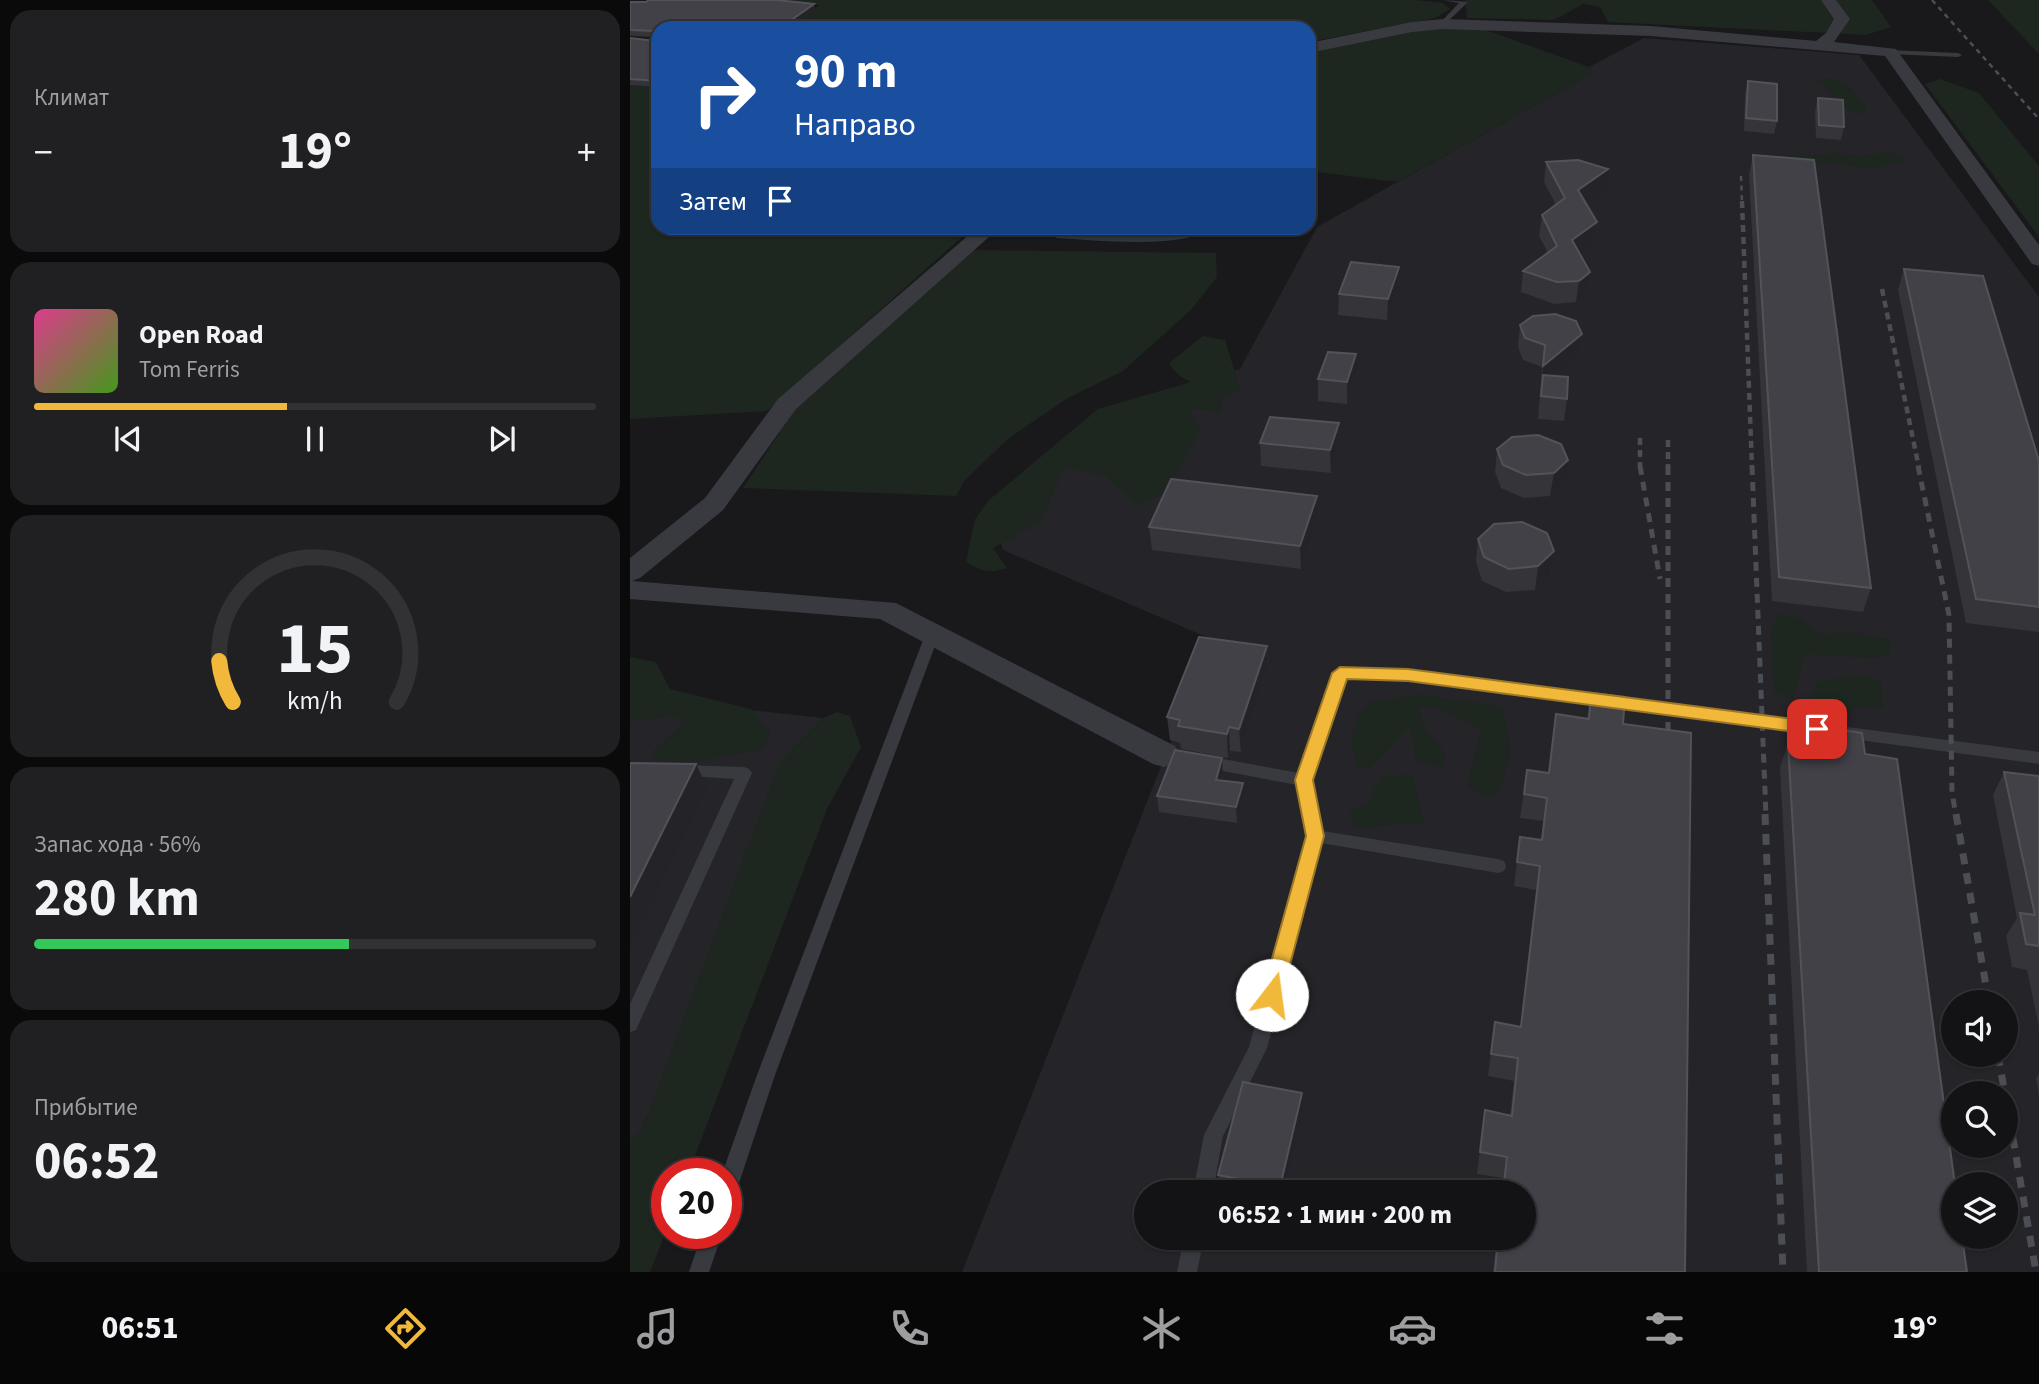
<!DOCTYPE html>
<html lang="ru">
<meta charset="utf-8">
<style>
body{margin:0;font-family:"Source Sans 3",sans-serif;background:#202022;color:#f1f3f6;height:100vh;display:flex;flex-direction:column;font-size:26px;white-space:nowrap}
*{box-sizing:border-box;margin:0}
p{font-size:23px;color:#9d9ea0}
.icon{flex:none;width:38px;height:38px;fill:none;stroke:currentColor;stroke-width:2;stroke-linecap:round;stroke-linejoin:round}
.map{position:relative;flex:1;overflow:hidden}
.panel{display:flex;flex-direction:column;gap:10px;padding:10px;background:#0a0a0b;width:630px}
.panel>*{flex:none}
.banner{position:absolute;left:21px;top:21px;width:665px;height:214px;border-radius:21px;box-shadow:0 2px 5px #0004,0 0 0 2px #323234;background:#1a4fa0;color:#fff;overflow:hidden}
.tools{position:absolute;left:1311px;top:990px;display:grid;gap:14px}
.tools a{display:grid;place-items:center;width:77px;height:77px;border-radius:50%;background:#131214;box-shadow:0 2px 5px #0004,0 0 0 2px #323234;font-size:35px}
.speed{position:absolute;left:21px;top:1158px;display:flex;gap:14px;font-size:35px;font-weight:700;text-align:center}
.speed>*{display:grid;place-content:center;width:91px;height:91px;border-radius:50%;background:#131214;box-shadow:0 2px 5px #0004,0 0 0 2px #323234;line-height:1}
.speed .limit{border:10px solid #d22;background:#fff;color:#111}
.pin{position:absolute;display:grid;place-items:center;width:60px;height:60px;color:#fff;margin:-30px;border-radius:14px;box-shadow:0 4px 10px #0006}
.me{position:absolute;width:77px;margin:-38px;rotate:15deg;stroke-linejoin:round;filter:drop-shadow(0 0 5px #0008)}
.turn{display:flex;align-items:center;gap:24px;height:147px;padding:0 28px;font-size:32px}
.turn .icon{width:91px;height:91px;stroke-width:2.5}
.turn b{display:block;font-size:49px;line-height:60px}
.then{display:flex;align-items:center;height:66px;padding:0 28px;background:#0003;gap:14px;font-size:26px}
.big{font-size:52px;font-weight:700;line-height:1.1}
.panel .card{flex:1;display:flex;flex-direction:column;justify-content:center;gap:10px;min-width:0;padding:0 24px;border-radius:21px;background:#202022}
.panel .dial{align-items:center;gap:0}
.dial svg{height:182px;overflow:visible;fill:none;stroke:#323234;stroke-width:7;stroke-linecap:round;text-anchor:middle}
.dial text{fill:#f1f3f6;stroke:none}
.song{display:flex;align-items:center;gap:21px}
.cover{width:84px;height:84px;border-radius:10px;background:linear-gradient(135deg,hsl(330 70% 55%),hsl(100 70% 35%))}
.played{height:7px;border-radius:4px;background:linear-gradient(90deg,#f1b83a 45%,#323234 45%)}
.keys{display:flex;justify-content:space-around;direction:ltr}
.heat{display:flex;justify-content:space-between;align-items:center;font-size:38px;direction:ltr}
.charge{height:10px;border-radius:5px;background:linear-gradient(90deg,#34c759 56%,#323234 0)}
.trip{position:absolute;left:504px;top:1180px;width:402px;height:70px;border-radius:35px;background:#131214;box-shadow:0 2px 5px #0004,0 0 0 2px #323234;font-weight:700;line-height:70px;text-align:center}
.dock{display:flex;height:112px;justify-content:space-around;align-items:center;background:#080708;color:#9d9ea0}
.dock .icon{width:49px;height:49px}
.dock .active{color:#f1b83a}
.dock b{font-size:32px;color:#f1f3f6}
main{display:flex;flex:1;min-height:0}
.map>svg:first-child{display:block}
.built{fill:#252428;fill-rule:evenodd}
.green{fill:#1e2620}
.water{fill:#2e373f}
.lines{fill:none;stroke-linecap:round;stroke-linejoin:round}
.lane{fill:#393a40;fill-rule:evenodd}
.street{fill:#393a40;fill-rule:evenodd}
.rail-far3{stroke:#4c4e55;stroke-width:2.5;stroke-dasharray:5 4.5;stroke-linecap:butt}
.rail-far2{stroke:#4c4e55;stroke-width:4.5;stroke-dasharray:7 5;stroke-linecap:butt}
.rail-far1{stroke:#4c4e55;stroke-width:5;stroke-dasharray:9 7;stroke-linecap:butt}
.rail{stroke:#4c4e55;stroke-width:7;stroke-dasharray:11 9;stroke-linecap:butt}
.wall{fill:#353439}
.shaded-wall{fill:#242327}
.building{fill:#424147;stroke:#525359;stroke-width:2}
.route{fill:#f1b83a;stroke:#9d7826;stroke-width:2}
</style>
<main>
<section class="panel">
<div class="card"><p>Климат</p>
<div class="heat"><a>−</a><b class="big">19°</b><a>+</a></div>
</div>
<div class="card">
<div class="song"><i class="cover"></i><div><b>Open Road</b><p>Tom Ferris</p></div></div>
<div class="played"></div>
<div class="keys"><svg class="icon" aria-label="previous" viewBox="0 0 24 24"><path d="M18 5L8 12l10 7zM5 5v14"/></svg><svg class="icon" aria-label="pause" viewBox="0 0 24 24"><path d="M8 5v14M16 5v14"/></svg><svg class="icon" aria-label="next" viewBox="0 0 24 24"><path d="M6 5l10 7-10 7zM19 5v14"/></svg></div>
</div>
<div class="card dial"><svg viewBox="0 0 100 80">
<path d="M14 69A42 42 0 1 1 86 69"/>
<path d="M14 69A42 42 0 0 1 8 51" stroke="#f1b83a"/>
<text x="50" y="56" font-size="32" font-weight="700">15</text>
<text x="50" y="72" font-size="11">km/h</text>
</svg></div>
<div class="card"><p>Запас хода · 56%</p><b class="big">280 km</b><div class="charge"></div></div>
<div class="card"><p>Прибытие</p><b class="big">06:52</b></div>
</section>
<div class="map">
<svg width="1409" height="1272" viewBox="0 0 1409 1272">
<rect width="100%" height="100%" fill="#19181b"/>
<g class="built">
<path d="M1014,38l215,17 180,242v975h-1077l249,-633 -208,-89 -15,-49 110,-92 142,-40 77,-142 274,-153 -2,-7zM1323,1003h53v52h-53zM1323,1094h53v52h-53zM1323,1185h53v52h-53zM516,1192h378v45h-378z"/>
<polygon points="0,697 193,718 0,1155"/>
</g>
<g class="green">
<polygon points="126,0 787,0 813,3 820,9 805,18 679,42 679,28 160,28 189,5"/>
<polygon points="835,0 1242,0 1261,27 1236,35 978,22 970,7 953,4 924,20 837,18"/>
<polygon points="1358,0 1409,0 1409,54"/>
<polygon points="788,29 853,29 959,67 962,74 767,182 679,171 679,53"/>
<polygon points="1197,78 1220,86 1236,108 1235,114 1201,107 1206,100 1198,88 1186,81"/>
<polygon points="1310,79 1349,93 1409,166 1409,237 1295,84"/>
<polygon points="0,85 28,87 28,228 342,228 137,411 0,419"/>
<path d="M1257,152l9,1 10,6v4l-35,5 -47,-5c-12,5 -28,1 -39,-3v-5l22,1 30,-3 24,3z"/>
<polygon points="339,250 586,253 587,277 561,310 493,371 438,398 379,438 335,480 326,496 113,488 172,399"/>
<path d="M573,336l22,4 15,49 -18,9 -1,14 -33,-4 12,22 -34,62 -28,14 -32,-30 -41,-9 -25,55 -47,26 14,20c-18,6 -26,3 -41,-6l9,-43 13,-18 110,-92 93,-27 -13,-7 -9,-12z"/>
<polygon points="1148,614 1169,619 1189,634 1229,633 1261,640 1259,655 1245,658 1175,654 1163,699 1144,691 1141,632"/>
<polygon points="0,657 26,662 40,689 121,709 141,733 132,750 56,763 25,759 22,752 54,723 44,716 0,721"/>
<polygon points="1228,675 1251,681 1253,708 1225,707 1199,722 1181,718 1181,695 1188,682"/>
<polygon points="789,695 873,707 881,754 868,795 851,795 837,785 851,729 806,707 788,707 794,727 815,754 814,768 786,761 780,727 739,769 728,767 721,740 728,715 743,701"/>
<polygon points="207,712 220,716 231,747 197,809 58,1174 37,1174 37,1229 20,1272 0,1272 0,1145 14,1124 149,763 193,718"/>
<polygon points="782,775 794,822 724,828 719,813 738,802 751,776"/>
</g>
<path class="water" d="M430,228h153c-33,22 -117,12 -157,10z"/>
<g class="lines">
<g class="lane">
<polygon points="813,0 838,2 813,26 809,24 829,3"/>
<polygon points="1257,50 1328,53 1332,55 1328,57 1260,54 1257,54"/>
<polygon points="302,630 309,635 145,1075 106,1192 103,1199 96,1202 96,1174 92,1174 127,1075 295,635"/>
<polygon points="710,668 778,670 1409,752 1409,764 778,680 715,678 682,780 692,831 868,859 874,861 876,866 874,871 868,873 691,843 637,1048 593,1136 583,1192 563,1192 574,1135 619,1047 677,836 667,785 577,768 572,766 569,762 572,758 577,756 669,773 703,673"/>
<polygon points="50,765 114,767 119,769 122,773 6,1030 0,1032 0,1004 104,779 45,775 42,771 45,767"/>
<polygon points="72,1234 92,1234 79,1272 59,1272"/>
<polygon points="554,1237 574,1237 567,1272 547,1272"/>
</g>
<g class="street">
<polygon points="1191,0 1206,0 1220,19 1204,42 1266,49 1409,245 1409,266 1402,264 1255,56 1021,36 813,29 782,32 679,53 679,43 782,22 813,19 1021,26 1186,41 1196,33 1204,19"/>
<polygon points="347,228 369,228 166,409 93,510 10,578 2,581 266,603 545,746 550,755 545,764 534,767 523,764 250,619 0,599 0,558 75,498 148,399"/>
</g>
<g class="rail-far3">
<polyline points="1302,0 1409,119"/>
<polyline points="1111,176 1112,203"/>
</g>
<g class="rail-far2">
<polyline points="1112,201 1122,468"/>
<polyline points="1252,289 1289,468"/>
<polyline points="1010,438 1010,468"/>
<polyline points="1038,440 1038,468"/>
</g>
<g class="rail-far1">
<polyline points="1010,466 1030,579"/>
<polyline points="1038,466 1038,747"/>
<polyline points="1122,466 1136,816"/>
<polyline points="1288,466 1319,615 1322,792 1326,816"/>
</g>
<g class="rail">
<polyline points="1135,814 1153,1272"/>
<polyline points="1326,814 1359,1003"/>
<polyline points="1368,1055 1375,1094"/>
<polyline points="1376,1098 1406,1272"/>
</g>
</g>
<g class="wall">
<polygon points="0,2 186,10 28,28 28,87 0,85 0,38 26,41 27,37 0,36"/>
<polygon points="1118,81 1147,121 1144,134 1114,131 1115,94"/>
<polygon points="1188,98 1214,127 1211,140 1186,138 1185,111"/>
<polygon points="1123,155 1241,588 1233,612 1142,601 1119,175"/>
<polygon points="916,162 976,189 956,203 967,222 964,242 950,253 960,272 957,293 946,302 924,304 891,292 893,271 918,253 909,236 912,215 926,205 914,182"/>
<polygon points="769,267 768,288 757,320 708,315 709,294"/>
<polygon points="1274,269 1409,461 1409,632 1336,623 1268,290"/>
<polygon points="890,325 952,334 949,356 925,376 937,399 934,421 908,419 912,367 893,360 888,347"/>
<polygon points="725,376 717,404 688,401 688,379"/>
<polygon points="908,435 934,483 920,496 894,498 871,488 865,472 867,449"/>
<polygon points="630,443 709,446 701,473 631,466"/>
<polygon points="687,496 687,520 671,569 522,550 519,527"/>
<polygon points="848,539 924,551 921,575 905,590 876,592 852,581 846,562"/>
<polygon points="637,646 638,670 611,752 600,751 598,758 551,749 550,743 540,740 537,717"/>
<polygon points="961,693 993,724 1055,1272 863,1272 867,1237 894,1237 894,1192 872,1192 873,1178 847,1174 855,1110 880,1115 884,1081 858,1076 865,1022 890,1027 906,890 884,886 890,837 911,840 913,821 890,818 897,770 918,773 926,714 957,719"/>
<polygon points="1205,729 1235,754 1337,1272 1177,1272 1150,767 1158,744 1198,749"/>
<polygon points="1374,772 1409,776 1409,1027 1397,970 1382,967 1376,936 1387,918 1363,795"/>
<polygon points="593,774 592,780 614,799 607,823 529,812 527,796"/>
<polygon points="1409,1074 1409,1096 1406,1078"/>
<polygon points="673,1115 655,1192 590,1192 588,1175"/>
</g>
<g class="shaded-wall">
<polygon points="184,4 186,10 160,28 150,28"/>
<polygon points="978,169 976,189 946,211 948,190"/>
<polygon points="967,222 964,242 940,261 942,240"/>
<polygon points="769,267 768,288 757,320 758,299"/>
<polygon points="960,272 957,293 946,302 949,281"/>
<polygon points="952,334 949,356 911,388 913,366"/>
<polygon points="726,354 725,376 717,404 717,382"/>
<polygon points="709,423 709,446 701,473 700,450"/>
<polygon points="938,460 934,483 920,496 924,473"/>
<polygon points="687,496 687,520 671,569 670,546"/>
<polygon points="924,551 921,575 905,590 908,566"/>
<polygon points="637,646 638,670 611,752 609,729"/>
<polygon points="599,727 600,751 598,758 597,734"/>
<polygon points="592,758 593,774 587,796 586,780"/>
<polygon points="66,764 77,787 0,947 0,897"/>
<polygon points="613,783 614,799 607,823 606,807"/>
<polygon points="672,1093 673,1115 655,1192 650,1192 650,1187"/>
</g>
<g class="building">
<polygon points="19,0 147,0 184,4 150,28 28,28 28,33 26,31 0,30 0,2 16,2"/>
<polygon points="28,36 28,81 0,79 0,38 26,41"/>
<polygon points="1118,81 1147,84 1147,121 1116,118"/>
<polygon points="1188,98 1213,100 1214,127 1189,125"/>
<polygon points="1123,155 1184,160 1241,588 1149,577"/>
<polygon points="948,160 978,169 948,190 967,222 942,240 960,272 949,281 927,282 893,271 927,246 912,215 935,198 916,162"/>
<polygon points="721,262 769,267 758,299 709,294"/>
<polygon points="1274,269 1353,276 1409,461 1409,607 1346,599"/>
<polygon points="925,314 946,321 952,334 913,366 915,345 895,338 890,325 903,316"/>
<polygon points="698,352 726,354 717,382 688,379"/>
<polygon points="913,375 938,377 937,399 911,396"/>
<polygon points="640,417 709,423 700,450 630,443"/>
<polygon points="908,435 931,444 938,460 924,473 896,475 873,465 867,449 882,437"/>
<polygon points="541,479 687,496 670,546 519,527"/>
<polygon points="892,522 917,533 924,551 908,566 879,569 854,557 848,539 864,524"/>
<polygon points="569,637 637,646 609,729 599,727 597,734 548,726 550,720 537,717"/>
<polygon points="961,693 995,697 993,724 1061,733 1055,1272 865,1272 868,1237 894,1237 894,1192 873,1192 877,1157 850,1152 855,1110 882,1116 888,1058 861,1054 865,1022 891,1027 910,866 887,862 890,837 912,840 917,798 894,794 897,770 919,773 926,714 959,719"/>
<polygon points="1205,729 1232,733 1235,754 1267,759 1325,1185 1323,1185 1323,1237 1332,1237 1337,1272 1189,1272 1158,744 1207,750"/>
<polygon points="545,750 592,758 586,780 613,783 606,807 527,796"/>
<polygon points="0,763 66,764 0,897"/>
<polygon points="1374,772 1409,776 1409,946 1396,944 1390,913 1405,915"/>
<polygon points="613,1082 672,1093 650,1187 588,1175"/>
</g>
<polygon class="route" points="710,667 778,669 1187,722 1196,729 1187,735 778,681 717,679 683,780 694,836 652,995 649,1001 642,1004 635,1001 632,995 676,836 665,780 702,673"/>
</svg>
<div class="tools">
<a><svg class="icon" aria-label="sound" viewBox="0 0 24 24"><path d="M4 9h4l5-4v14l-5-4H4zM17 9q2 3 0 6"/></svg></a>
<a><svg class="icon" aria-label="search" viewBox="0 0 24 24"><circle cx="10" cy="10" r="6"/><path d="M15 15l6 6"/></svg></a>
<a><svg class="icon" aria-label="layers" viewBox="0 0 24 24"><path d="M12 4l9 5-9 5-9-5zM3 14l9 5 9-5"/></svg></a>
</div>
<div class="speed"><div class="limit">20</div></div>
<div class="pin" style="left:1187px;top:729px;background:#d93025"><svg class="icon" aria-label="arrive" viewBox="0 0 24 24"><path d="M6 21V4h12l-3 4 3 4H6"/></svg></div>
<svg class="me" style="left:642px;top:995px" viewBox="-20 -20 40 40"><circle r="19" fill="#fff"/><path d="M0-13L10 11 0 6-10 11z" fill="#f1b83a"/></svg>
<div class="trip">06:52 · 1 мин · 200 m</div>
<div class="banner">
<div class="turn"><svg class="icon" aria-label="right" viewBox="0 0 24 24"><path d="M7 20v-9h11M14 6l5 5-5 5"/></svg><div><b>90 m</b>Направо</div></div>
<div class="then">Затем<svg class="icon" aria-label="arrive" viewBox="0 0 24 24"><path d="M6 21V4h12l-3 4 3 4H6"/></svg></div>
</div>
</div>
</main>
<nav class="dock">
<b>06:51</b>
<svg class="icon active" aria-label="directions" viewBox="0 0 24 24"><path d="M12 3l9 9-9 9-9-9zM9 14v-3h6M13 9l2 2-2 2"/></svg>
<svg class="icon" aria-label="music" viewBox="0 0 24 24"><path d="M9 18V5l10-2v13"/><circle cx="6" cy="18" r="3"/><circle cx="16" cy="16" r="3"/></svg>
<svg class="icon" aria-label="phone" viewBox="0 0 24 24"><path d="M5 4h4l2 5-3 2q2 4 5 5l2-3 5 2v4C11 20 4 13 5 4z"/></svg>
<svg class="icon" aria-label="climate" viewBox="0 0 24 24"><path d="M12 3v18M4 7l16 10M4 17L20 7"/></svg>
<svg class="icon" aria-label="car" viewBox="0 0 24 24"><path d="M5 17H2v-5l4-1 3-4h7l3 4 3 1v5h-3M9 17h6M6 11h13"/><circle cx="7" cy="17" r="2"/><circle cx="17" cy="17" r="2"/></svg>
<svg class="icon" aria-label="filters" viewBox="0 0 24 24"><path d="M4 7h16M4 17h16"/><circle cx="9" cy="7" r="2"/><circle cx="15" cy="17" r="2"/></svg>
<b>19°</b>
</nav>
